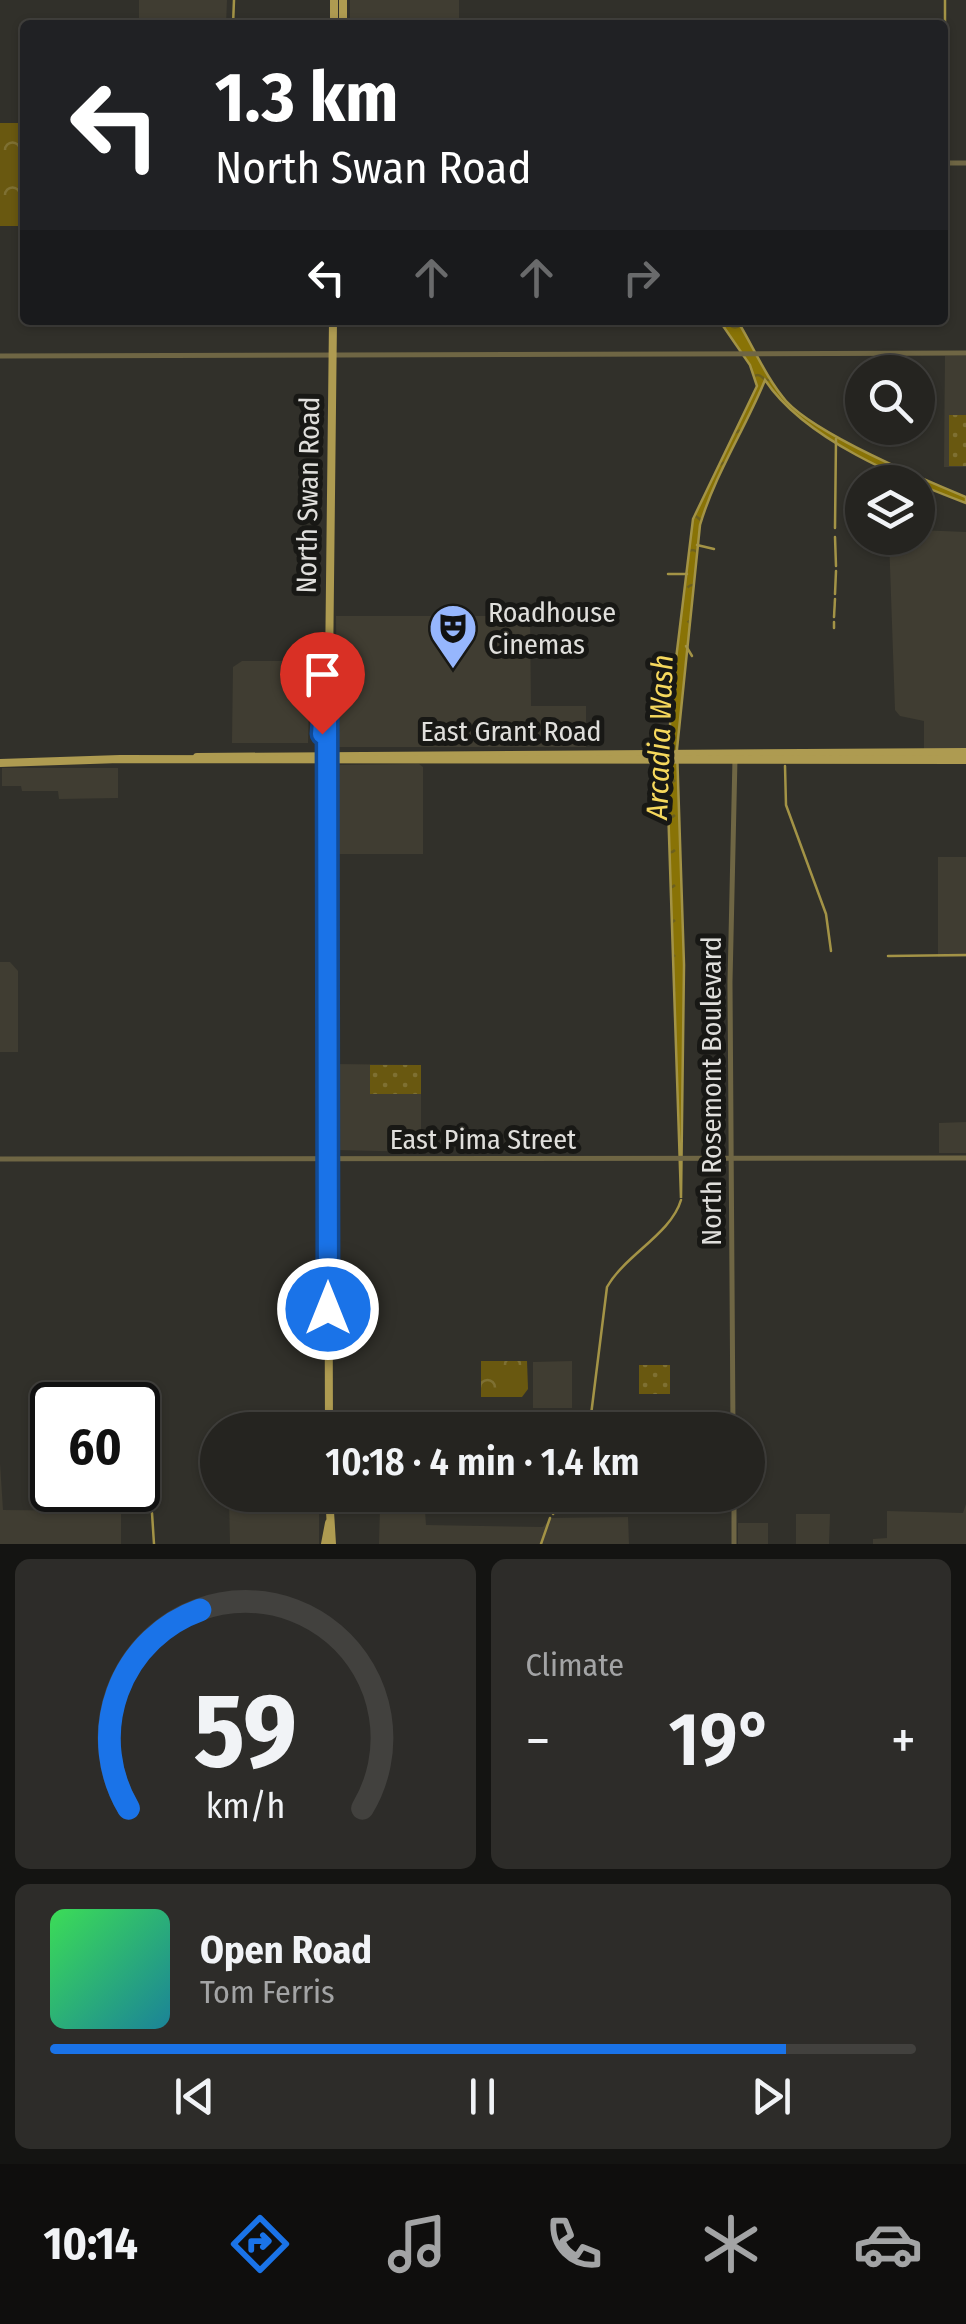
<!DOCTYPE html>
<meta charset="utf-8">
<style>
body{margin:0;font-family:"Fira Sans Condensed",sans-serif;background:#2d2c29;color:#f1f3f6;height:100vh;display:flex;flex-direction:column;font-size:38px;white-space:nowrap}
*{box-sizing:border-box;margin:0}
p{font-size:32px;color:#a3a4a5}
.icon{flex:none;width:55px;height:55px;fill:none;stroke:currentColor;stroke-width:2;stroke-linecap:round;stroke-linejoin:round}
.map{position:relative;height:1544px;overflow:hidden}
.panel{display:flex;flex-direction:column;gap:15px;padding:15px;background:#141412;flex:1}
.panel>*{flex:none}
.banner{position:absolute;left:20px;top:20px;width:928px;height:305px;border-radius:10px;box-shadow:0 2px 8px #0004,0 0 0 2px #42413e;background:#202124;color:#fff;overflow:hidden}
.controls{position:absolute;left:845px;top:355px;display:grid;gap:20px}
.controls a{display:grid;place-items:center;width:90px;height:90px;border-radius:50%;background:#252420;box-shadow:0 2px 8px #0004,0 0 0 2px #42413e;font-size:50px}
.speed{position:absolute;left:30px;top:1382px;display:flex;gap:20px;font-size:50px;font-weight:700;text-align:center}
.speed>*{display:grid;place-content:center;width:130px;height:130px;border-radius:50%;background:#252420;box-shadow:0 2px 8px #0004,0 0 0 2px #42413e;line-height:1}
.speed .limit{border:5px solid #111;border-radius:15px;background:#fff;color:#111}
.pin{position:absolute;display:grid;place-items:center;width:85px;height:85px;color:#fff;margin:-102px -42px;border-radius:50% 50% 50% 0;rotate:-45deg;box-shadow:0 0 10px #0007}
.pin .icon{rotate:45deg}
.me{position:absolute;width:110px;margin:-55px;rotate:0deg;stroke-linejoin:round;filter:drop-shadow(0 0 8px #0008)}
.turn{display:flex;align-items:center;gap:35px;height:210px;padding:0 30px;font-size:45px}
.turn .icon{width:130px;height:130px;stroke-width:2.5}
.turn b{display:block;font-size:70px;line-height:85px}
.lanes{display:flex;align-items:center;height:95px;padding:0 30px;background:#0003;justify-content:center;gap:50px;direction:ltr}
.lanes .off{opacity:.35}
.big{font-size:75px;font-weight:600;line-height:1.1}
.panel .card{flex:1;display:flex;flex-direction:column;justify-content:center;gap:15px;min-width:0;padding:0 35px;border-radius:15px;background:#2d2c29}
.panel .dial{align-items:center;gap:0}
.dial svg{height:260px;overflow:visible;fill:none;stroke:#42413e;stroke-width:7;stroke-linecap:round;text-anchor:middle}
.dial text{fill:#f1f3f6;stroke:none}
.song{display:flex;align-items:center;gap:30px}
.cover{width:120px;height:120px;border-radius:15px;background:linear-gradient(135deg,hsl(130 70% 55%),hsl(190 70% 35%))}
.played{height:10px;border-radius:5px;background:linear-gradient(90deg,#1a73e8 85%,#42413e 85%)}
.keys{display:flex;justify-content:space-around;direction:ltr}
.heat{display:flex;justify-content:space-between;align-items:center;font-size:55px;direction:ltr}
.panel .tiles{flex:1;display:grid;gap:15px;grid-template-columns:1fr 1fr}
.card:last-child{grid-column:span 2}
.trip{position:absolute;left:200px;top:1412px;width:565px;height:100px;border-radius:50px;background:#252420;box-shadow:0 2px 8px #0004,0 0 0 2px #42413e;font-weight:600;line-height:100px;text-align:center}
.tab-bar{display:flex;height:160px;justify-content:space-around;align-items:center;background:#0f0e0d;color:#a3a4a5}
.tab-bar .icon{width:70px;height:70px}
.tab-bar .active{color:#1a73e8}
.tab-bar b{font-size:45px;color:#f1f3f6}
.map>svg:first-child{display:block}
.built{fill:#403d32}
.grass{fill:url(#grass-dots)}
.park{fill:url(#park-crowns)}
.water{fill:url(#water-ripples);stroke:#a39346;stroke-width:2.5}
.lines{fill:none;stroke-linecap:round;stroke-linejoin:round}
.stream{stroke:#a39346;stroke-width:2.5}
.minor{stroke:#6f6644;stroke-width:5}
.major{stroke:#ae9b51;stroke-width:8}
.route-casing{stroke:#114b97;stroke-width:25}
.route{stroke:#1a73e8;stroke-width:18}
.labels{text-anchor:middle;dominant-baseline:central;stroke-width:10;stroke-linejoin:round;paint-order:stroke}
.street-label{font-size:28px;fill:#e0dfdc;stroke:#181815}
.poi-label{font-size:28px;fill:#e0dfdc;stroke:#181815;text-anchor:start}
.water-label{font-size:30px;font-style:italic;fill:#f6d85d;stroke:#181815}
</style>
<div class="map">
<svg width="966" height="1544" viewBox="0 0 966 1544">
<defs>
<pattern id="grass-dots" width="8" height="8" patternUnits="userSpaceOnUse" patternTransform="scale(2.5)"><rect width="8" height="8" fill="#695810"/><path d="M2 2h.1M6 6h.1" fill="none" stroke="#7e7032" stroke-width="1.8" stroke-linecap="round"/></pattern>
<pattern id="park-crowns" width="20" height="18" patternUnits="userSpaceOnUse" patternTransform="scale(2.5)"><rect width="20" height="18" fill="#695810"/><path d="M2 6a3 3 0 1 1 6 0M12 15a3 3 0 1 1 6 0" fill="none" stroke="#7e7032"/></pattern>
<pattern id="water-ripples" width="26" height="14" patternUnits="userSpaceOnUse" patternTransform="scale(2.5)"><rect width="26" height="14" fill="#897306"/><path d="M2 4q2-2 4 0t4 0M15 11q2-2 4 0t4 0" fill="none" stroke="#6d601e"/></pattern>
</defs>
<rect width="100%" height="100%" fill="#31302a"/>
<g class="built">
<polygon points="139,0 227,0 226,25 139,25"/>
<rect x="350" y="0" width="109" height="25"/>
<polygon points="945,356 966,356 966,467 944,467"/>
<polygon points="918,530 966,532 966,749 924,749 924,721 900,716 895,710 889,538 918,538"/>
<polygon points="336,616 530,616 531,706 586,706 586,747 337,747"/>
<polygon points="242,661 304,661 310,666 308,743 232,743 233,667"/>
<polygon points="419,764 423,767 423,854 332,854 334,765"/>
<polygon points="2,768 118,768 118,798 59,799 58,791 22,791 21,786 2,786"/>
<rect x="938" y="857" width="28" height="100"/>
<polygon points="0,962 10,962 18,971 18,1052 0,1052"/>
<polygon points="334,1064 421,1065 421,1152 335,1150"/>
<polygon points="966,1122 966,1153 939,1153 939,1123"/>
<polygon points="572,1361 572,1408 533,1408 533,1362"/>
<polygon points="0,1463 3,1510 102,1511 103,1490 121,1490 121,1544 0,1544"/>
<polygon points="229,1495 319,1495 319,1544 230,1544"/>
<polygon points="966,1504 966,1544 873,1544 873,1539 887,1538 887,1511 963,1513"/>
<polygon points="380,1507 421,1507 425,1510 426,1525 543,1527 551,1518 628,1517 629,1544 379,1544"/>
<polygon points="796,1514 830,1514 829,1544 796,1544"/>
<rect x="738" y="1523" width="30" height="21"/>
</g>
<g class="grass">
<rect x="949" y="415" width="17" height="51"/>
<rect x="370" y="1065" width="51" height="29"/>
<rect x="639" y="1365" width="31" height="29"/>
</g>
<g class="park">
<rect x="0" y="123" width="25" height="103"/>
<polygon points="481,1361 527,1361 528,1389 522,1397 481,1397"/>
</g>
<path class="water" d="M719,320h18c16,26 29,58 49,81 30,33 136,78 180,96v6c-64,-24 -161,-63 -201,-123 -19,47 -50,94 -65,145l-23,224 7,216 -3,233 -14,-423 5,-83 21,-173 64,-133 -7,-21z"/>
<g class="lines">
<g class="stream">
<polyline points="945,0 945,38"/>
<polyline points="233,25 234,0"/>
<polyline points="835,528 836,439"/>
<polyline points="835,537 836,566"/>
<polyline points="697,545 714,549"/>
<polyline points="668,574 687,574"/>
<polyline points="835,594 836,571"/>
<polyline points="834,617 835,599"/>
<polyline points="834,622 834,628"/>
<polyline points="686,646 692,656"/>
<polyline points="785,766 786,805 826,914 831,951"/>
<polyline points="888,956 966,955"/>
<path d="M580,1430l11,-15 16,-128c18,-32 64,-53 74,-87"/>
<polyline points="152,1513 154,1544"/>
<polyline points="553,1514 564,1495"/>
<polyline points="541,1544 550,1518"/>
</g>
<g class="minor">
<polyline points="942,163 966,163"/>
<polyline points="0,356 966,353"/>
<polyline points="0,1159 966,1158"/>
<polyline points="733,1430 730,982 735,758"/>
<polyline points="734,1495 734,1544"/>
</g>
<g class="major">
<polyline points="334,25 334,0"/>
<polyline points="343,25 343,0"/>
<polyline points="327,672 323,677 323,753 327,762 329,1430"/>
<polyline points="197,757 966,752"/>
<polyline points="328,758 333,320"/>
<polyline points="0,763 120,759 966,760"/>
<polyline points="329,1495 332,1544"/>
<polyline points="325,1544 329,1523"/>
</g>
</g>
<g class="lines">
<g class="route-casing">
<polyline id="route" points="322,734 327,672 328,1309"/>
</g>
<use href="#route" class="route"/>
</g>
<defs>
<g id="theatre-pin" transform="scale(2.5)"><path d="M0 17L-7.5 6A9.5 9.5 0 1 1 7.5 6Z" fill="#96b6fd" stroke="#181815"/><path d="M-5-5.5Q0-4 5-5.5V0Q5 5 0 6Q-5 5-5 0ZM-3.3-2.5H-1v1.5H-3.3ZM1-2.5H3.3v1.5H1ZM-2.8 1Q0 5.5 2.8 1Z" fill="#111"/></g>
</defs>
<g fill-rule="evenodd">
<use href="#theatre-pin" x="453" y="628"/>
</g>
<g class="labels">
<g class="street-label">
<text transform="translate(308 495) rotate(-89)">North Swan Road</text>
<text x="511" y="731">East Grant Road</text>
<text transform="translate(711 1091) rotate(-90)">North Rosemont Boulevard</text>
<text x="483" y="1139">East Pima Street</text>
</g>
<g class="poi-label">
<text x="488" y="612">Roadhouse<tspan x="488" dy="32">Cinemas</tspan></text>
</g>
<g class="water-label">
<text transform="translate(660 737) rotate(-88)">Arcadia Wash</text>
</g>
</g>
</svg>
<div class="controls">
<a><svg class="icon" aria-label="search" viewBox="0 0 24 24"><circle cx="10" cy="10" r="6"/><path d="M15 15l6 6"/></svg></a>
<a><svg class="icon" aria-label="layers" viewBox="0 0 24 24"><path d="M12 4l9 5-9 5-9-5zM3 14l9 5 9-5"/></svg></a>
</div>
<div class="speed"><div class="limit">60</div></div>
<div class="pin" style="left:322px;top:734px;background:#d93025"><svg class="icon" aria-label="arrive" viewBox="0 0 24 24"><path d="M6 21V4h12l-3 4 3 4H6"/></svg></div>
<svg class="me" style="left:328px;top:1309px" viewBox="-20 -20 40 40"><circle r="17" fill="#1a73e8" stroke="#fff" stroke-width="3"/><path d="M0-11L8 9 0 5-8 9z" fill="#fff"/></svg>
<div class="trip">10:18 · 4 min · 1.4 km</div>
<div class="banner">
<div class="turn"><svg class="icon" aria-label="left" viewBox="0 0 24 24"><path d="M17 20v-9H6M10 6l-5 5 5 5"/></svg><div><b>1.3 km</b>North Swan Road</div></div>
<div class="lanes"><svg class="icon" aria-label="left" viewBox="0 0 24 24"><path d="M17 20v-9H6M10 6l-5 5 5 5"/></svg><svg class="icon off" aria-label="ahead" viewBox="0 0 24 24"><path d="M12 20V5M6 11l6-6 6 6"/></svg><svg class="icon off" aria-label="ahead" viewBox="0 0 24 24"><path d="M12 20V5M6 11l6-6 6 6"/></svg><svg class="icon off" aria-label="right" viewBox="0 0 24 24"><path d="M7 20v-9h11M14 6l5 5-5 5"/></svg></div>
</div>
</div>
<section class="panel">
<div class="tiles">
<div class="card dial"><svg viewBox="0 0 100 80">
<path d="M14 69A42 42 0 1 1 86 69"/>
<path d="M14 69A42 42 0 0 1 36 8" stroke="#1a73e8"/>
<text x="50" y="56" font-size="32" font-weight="700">59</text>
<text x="50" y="72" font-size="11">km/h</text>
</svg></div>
<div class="card"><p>Climate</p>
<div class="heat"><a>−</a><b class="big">19°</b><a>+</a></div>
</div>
<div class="card">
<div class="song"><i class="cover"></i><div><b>Open Road</b><p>Tom Ferris</p></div></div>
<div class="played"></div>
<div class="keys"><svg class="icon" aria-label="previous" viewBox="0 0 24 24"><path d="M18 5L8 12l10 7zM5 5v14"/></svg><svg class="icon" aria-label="pause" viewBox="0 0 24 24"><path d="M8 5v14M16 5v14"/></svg><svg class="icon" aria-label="next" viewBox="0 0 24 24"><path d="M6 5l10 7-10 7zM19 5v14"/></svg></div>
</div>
</div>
</section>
<nav class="tab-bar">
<b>10:14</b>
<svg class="icon active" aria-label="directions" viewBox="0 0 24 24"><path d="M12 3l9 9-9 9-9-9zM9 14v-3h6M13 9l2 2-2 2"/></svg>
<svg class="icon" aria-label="music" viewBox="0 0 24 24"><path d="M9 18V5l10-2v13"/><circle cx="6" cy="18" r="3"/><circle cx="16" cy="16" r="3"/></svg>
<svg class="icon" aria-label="phone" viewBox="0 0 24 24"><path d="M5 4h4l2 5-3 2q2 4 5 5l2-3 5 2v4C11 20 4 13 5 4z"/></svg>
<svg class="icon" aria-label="climate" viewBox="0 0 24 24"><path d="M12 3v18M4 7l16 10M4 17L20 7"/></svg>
<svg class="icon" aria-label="car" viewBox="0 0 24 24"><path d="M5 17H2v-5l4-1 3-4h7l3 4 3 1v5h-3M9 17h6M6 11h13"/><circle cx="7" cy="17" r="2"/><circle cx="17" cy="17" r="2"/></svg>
</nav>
